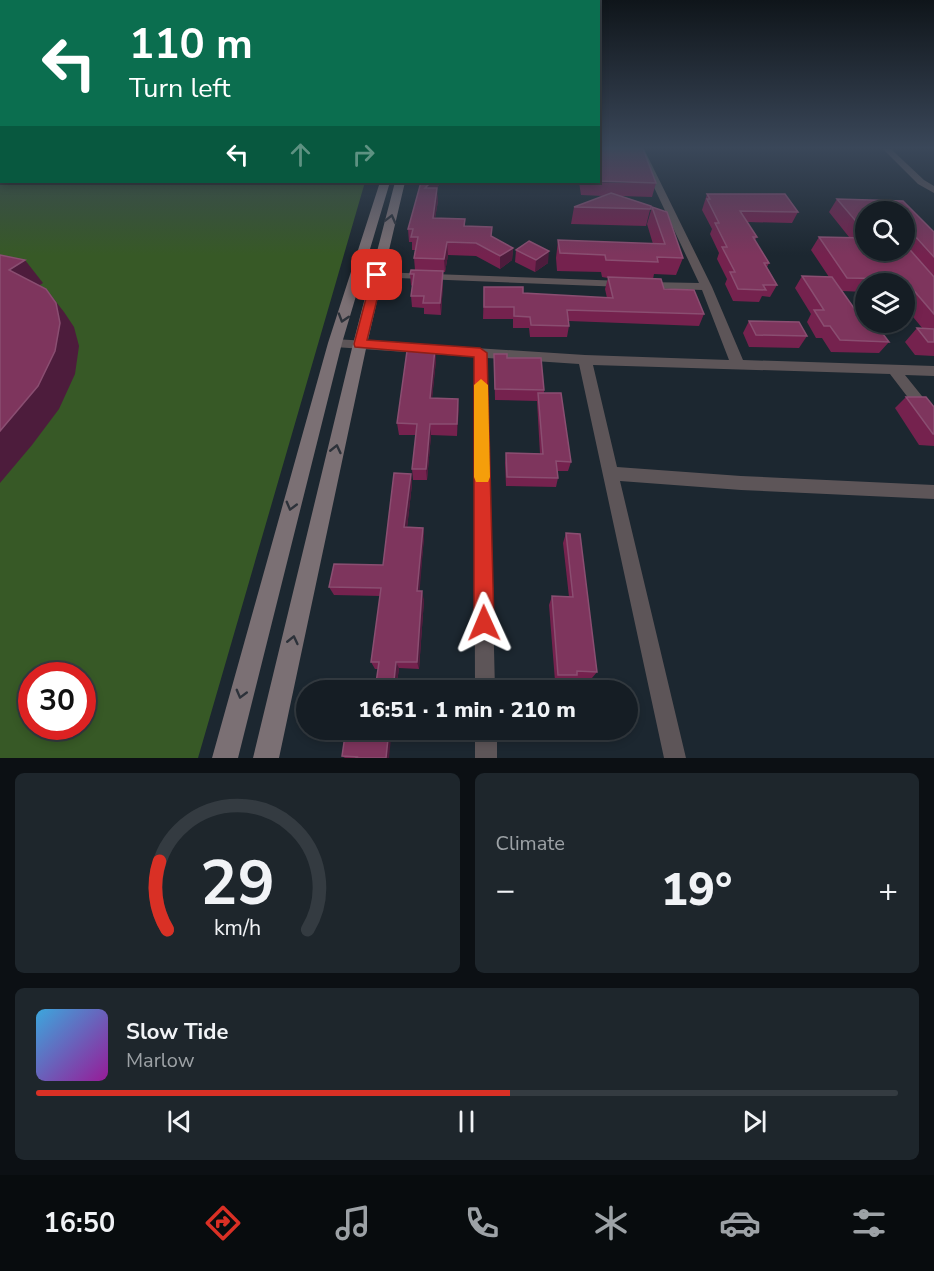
<!DOCTYPE html>
<meta charset="utf-8">
<style>
body{margin:0;font-family:"Nunito Sans",sans-serif;background:#1e262c;color:#f1f3f6;height:100vh;display:flex;flex-direction:column;font-size:22px;white-space:nowrap}
*{box-sizing:border-box;margin:0}
p{font-size:20px;color:#9da2a6}
.icon{flex:none;width:33px;height:33px;fill:none;stroke:currentColor;stroke-width:2;stroke-linecap:round;stroke-linejoin:round}
.map{position:relative;height:758px;overflow:hidden}
.side{display:flex;flex-direction:column;gap:15px;padding:15px;background:#0c1014;flex:1}
.side>*{flex:none}
.hud{position:absolute;left:0px;top:0px;width:600px;height:183px;box-shadow:0 3px 9px #0003,0 0 0 2px #343b41;background:#0b6e4f;color:#fff;overflow:hidden}
.tools{position:absolute;left:855px;top:201px;display:grid;gap:12px}
.tools a{display:grid;place-items:center;width:60px;height:60px;border-radius:50%;background:#151d24;box-shadow:0 3px 9px #0003,0 0 0 2px #343b41;font-size:30px}
.speed{position:absolute;left:18px;top:662px;display:flex;gap:12px;font-size:30px;font-weight:700;text-align:center}
.speed>*{display:grid;place-content:center;width:78px;height:78px;border-radius:50%;background:#151d24;box-shadow:0 3px 9px #0003,0 0 0 2px #343b41;line-height:1}
.speed .limit{border:9px solid #d22;background:#fff;color:#111}
.pin{position:absolute;display:grid;place-items:center;width:51px;height:51px;color:#fff;margin:-26px;border-radius:12px;box-shadow:0 3px 9px #0006}
.me{position:absolute;width:66px;margin:-33px;rotate:359deg;stroke-linejoin:round;filter:drop-shadow(0 0 4px #0008)}
.turn{display:flex;align-items:center;gap:21px;height:126px;padding:0 30px;font-size:27px}
.turn .icon{width:78px;height:78px;stroke-width:2.5}
.turn b{display:block;font-size:42px;line-height:51px}
.lanes{display:flex;align-items:center;height:57px;padding:0 30px;background:#0003;justify-content:center;gap:30px;direction:ltr}
.lanes .off{opacity:.35}
.big{font-size:45px;font-weight:800;line-height:1.1}
.side .widget{flex:1;display:flex;flex-direction:column;justify-content:center;gap:9px;min-width:0;padding:0 21px;border-radius:9px;background:#1e262c}
.side .dial{align-items:center;gap:0}
.dial svg{height:156px;overflow:visible;fill:none;stroke:#343b41;stroke-width:7;stroke-linecap:round;text-anchor:middle}
.dial text{fill:#f1f3f6;stroke:none}
.song{display:flex;align-items:center;gap:18px}
.cover{width:72px;height:72px;border-radius:9px;background:linear-gradient(135deg,hsl(200 70% 55%),hsl(300 70% 35%))}
.played{height:6px;border-radius:3px;background:linear-gradient(90deg,#d93025 55%,#343b41 55%)}
.keys{display:flex;justify-content:space-around;direction:ltr}
.heat{display:flex;justify-content:space-between;align-items:center;font-size:33px;direction:ltr}
.side .tiles{flex:1;display:grid;gap:15px;grid-template-columns:1fr 1fr}
.widget:last-child{grid-column:span 2}
.trip{position:absolute;left:296px;top:680px;width:342px;height:60px;border-radius:30px;background:#151d24;box-shadow:0 3px 9px #0003,0 0 0 2px #343b41;font-weight:800;line-height:60px;text-align:center}
.tabs{display:flex;height:96px;justify-content:space-around;align-items:center;background:#080c0e;color:#9da2a6}
.tabs .icon{width:42px;height:42px}
.tabs .current{color:#d93025}
.tabs b{font-size:27px;color:#f1f3f6}
.map>svg:first-child{display:block}
.green{fill:#375926;fill-rule:evenodd}
.lines{fill:none;stroke-linecap:round;stroke-linejoin:round}
.street{fill:#5d5558;fill-rule:evenodd}
.secondary{fill:#7b7074;fill-rule:evenodd}
.wall{fill:#75224e;fill-rule:evenodd}
.shaded-wall{fill:#4d1c3c}
.building{fill:#7e355d;stroke:#8a4e71;stroke-width:1.5}
.oneway{stroke:#2d323a}
.route{fill:#d93025;stroke:#8d1f18;stroke-width:1.5}
.slow{fill:#f59e0b}
</style>
<div class="map">
<svg width="934" height="758" viewBox="0 0 934 758">
<rect width="100%" height="100%" fill="#1c2730"/>
<path class="green" d="M0,149l2,33h363l-167,576h-198zM32,675h50v51h-50z"/>
<g class="lines">
<g class="street">
<polygon points="636,149 644,149 712,287 743,360 934,366 934,376 905,375 934,411 934,427 929,425 890,374 593,365 617,467 741,476 934,485 934,499 741,490 620,481 686,758 664,758 579,364 487,358 495,690 475,690 474,357 335,347 329,343 335,339 585,355 729,360 702,290 646,288 640,285 646,282 699,283"/>
<polygon points="883,149 891,149 924,180 934,186 934,193 918,184"/>
<polygon points="377,272 624,281 630,284 624,287 373,277 371,275"/>
<rect x="475" y="729" width="22" height="29"/>
</g>
<g class="secondary">
<polygon points="380,182 390,182 342,343 238,758 212,758 328,343"/>
<polygon points="395,182 405,182 367,344 279,758 253,758 353,344"/>
</g>
</g>
<g class="wall">
<polygon points="421,182 442,182 436,188 438,201 435,218 465,219 465,226 491,236 513,248 512,260 500,269 476,256 448,255 445,272 443,272 443,283 441,315 424,314 424,308 412,307 411,296 412,286 411,285 410,274 415,270 414,258 415,250 412,250 412,242 409,242 408,229"/>
<polygon points="579,182 656,183 652,197 621,196 651,206 646,226 571,224 574,207 604,196 581,195"/>
<polygon points="707,194 798,212 792,223 747,222 757,237 755,240 769,263 767,267 777,285 770,297 762,296 759,302 733,301 725,284 727,279 717,259 719,253 710,234 712,229 702,210"/>
<path d="M837,199l66,2 31,31v124l-19,-1 -10,-13 12,-14 6,1 -19,-23v-22h-38v8l-24,-1 14,20h10v11h8l15,20 -10,11 -48,-1 -9,-14h-6l-9,-16 4,-8 -16,-26 7,-12 27,1 -18,-27 8,-13h30l-20,-25zM866,212h38v38h-38z"/>
<polygon points="652,207 683,258 676,275 654,274 653,279 664,289 704,314 699,326 569,321 569,326 567,337 530,337 529,328 513,328 513,319 483,319 484,287 523,293 607,298 605,289 608,278 602,277 601,272 557,271 556,258 558,240 653,244 647,224"/>
<polygon points="516,250 548,263 535,272 515,262"/>
<polygon points="749,321 807,336 799,348 749,347 743,333"/>
<polygon points="435,349 436,360 432,398 458,399 457,436 431,435 427,480 413,480 412,469 416,435 399,435 397,423"/>
<polygon points="494,354 507,358 544,390 544,393 571,462 568,471 558,471 558,478 556,487 506,486 505,463 506,453 540,454 537,401 495,400"/>
<polygon points="906,397 934,407 934,446 919,445 895,408"/>
<polygon points="411,474 412,484 407,528 423,528 424,537 419,591 424,600 419,669 399,668 396,690 375,690 378,669 375,669 371,662 380,596 334,595 329,587 383,565"/>
<polygon points="566,533 597,672 592,678 575,678 573,681 555,681 549,605 552,596 569,597 563,543"/>
<polygon points="342,756 389,758 345,758"/>
</g>
<g class="shaded-wall">
<polygon points="431,182 442,182 426,200 425,188"/>
<polygon points="437,188 438,201 433,230 433,218"/>
<polygon points="447,242 448,255 445,272 444,259"/>
<polygon points="513,248 512,260 500,269 500,256"/>
<polygon points="549,251 548,263 535,272 536,260"/>
<polygon points="25,260 43,283 28,293 9,270"/>
<polygon points="443,271 443,283 441,315 440,303"/>
<polygon points="46,289 64,312 74,327 79,346 75,374 59,409 32,445 0,483 0,431"/>
<polygon points="435,349 436,360 431,410 430,398"/>
<polygon points="458,399 459,410 457,436 457,424"/>
<polygon points="430,424 431,435 427,480 426,469"/>
<polygon points="411,474 412,484 406,537 404,527"/>
<polygon points="423,528 424,537 419,599 417,591"/>
<polygon points="422,591 424,600 419,669 417,662"/>
<polygon points="396,662 399,668 396,690 393,690"/>
<polygon points="389,729 392,729 389,758 386,758"/>
</g>
<g class="building">
<polygon points="598,149 643,149 656,183 598,181"/>
<polygon points="421,182 431,182 425,188 437,188 433,218 465,219 464,226 492,227 491,236 513,248 500,256 476,243 447,242 444,259 414,258 418,237 411,237 413,229 408,229"/>
<polygon points="611,193 651,206 651,209 574,207"/>
<polygon points="707,194 785,194 798,212 740,211 757,237 753,237 769,263 764,263 777,285 763,285 766,290 738,289 730,272 735,272 722,247 727,247 715,223 719,223 707,199 710,199"/>
<polygon points="837,199 903,201 934,232 934,257 914,235 904,236 904,212 866,212 866,233"/>
<polygon points="652,207 667,212 683,258 657,257 658,262 606,260 605,255 560,253 558,240 665,244"/>
<polygon points="819,237 866,238 866,250 904,250 904,243 934,277 934,314 904,279 847,278"/>
<polygon points="529,241 549,251 536,260 516,250"/>
<polygon points="0,255 25,260 9,270 46,289 56,303 60,323 55,351 38,386 0,431"/>
<polygon points="411,270 443,271 440,303 423,303 424,296 411,296 414,274 410,274"/>
<polygon points="802,276 832,277 856,311 866,311 866,322 874,322 889,342 840,340 830,326 824,326 814,310 824,310"/>
<polygon points="608,277 661,279 664,289 694,290 704,314 567,310 569,326 531,325 530,317 514,316 514,307 484,307 484,287 523,287 523,293 613,298"/>
<polygon points="749,321 799,322 807,336 756,335"/>
<polygon points="917,328 934,329 934,342 928,342"/>
<polygon points="435,349 430,398 458,399 457,424 430,424 426,469 412,469 417,424 397,423 407,351"/>
<polygon points="494,354 507,354 507,358 541,358 544,390 495,389"/>
<polygon points="538,393 561,393 571,462 556,461 558,478 507,477 506,453 543,454"/>
<polygon points="906,397 926,397 934,407 934,434 933,434"/>
<polygon points="394,473 411,474 404,527 423,528 417,591 422,591 417,662 396,662 393,690 375,690 379,662 371,662 381,588 329,587 334,564 383,565"/>
<polygon points="566,533 580,534 597,672 577,671 577,675 558,675 552,596 573,597"/>
<polygon points="346,729 389,729 386,758 356,758 357,757 342,756"/>
</g>
<defs><path id="oneway-chevron" d="M-2-3.5L2.5 0L-2 3.5" fill="none" stroke-width="1.6" stroke-linecap="round" stroke-linejoin="round" transform="scale(1.5)"/></defs>
<g class="oneway">
<use href="#oneway-chevron" transform="translate(391 219) rotate(-76)"/>
<use href="#oneway-chevron" transform="translate(343 318) rotate(107)"/>
<use href="#oneway-chevron" transform="translate(336 449) rotate(-77)"/>
<use href="#oneway-chevron" transform="translate(291 506) rotate(105)"/>
<use href="#oneway-chevron" transform="translate(293 640) rotate(-77)"/>
<use href="#oneway-chevron" transform="translate(241 694) rotate(105)"/>
</g>
<linearGradient id="sky" x2="0" y2="1"><stop stop-color="#0f151a"/><stop offset="0.58" stop-color="#3a4759"/><stop offset="1" stop-color="#3a4759" stop-opacity="0"/></linearGradient>
<rect width="934" height="255" fill="url(#sky)"/>
<polygon class="route" points="373,272 383,275 367,340 480,348 487,353 494,623 491,630 484,632 477,630 474,623 474,357 355,347 354,344"/>
<polygon class="slow" points="481,379 488,385 490,477 488,482 476,482 474,477 474,385"/>
</svg>
<div class="tools">
<a><svg class="icon" aria-label="search" viewBox="0 0 24 24"><circle cx="10" cy="10" r="6"/><path d="M15 15l6 6"/></svg></a>
<a><svg class="icon" aria-label="layers" viewBox="0 0 24 24"><path d="M12 4l9 5-9 5-9-5zM3 14l9 5 9-5"/></svg></a>
</div>
<div class="speed"><div class="limit">30</div></div>
<div class="pin" style="left:377px;top:275px;background:#d93025"><svg class="icon" aria-label="arrive" viewBox="0 0 24 24"><path d="M6 21V4h12l-3 4 3 4H6"/></svg></div>
<svg class="me" style="left:484px;top:623px" viewBox="-20 -20 40 40"><path d="M0-17L14 15 0 8-14 15z" fill="#d93025" stroke="#fff" stroke-width="4"/></svg>
<div class="trip">16:51 · 1 min · 210 m</div>
<div class="hud">
<div class="turn"><svg class="icon" aria-label="left" viewBox="0 0 24 24"><path d="M17 20v-9H6M10 6l-5 5 5 5"/></svg><div><b>110 m</b>Turn left</div></div>
<div class="lanes"><svg class="icon" aria-label="left" viewBox="0 0 24 24"><path d="M17 20v-9H6M10 6l-5 5 5 5"/></svg><svg class="icon off" aria-label="ahead" viewBox="0 0 24 24"><path d="M12 20V5M6 11l6-6 6 6"/></svg><svg class="icon off" aria-label="right" viewBox="0 0 24 24"><path d="M7 20v-9h11M14 6l5 5-5 5"/></svg></div>
</div>
</div>
<section class="side">
<div class="tiles">
<div class="widget dial"><svg viewBox="0 0 100 80">
<path d="M14 69A42 42 0 1 1 86 69"/>
<path d="M14 69A42 42 0 0 1 10 34" stroke="#d93025"/>
<text x="50" y="56" font-size="32" font-weight="700">29</text>
<text x="50" y="72" font-size="11">km/h</text>
</svg></div>
<div class="widget"><p>Climate</p>
<div class="heat"><a>−</a><b class="big">19°</b><a>+</a></div>
</div>
<div class="widget">
<div class="song"><i class="cover"></i><div><b>Slow Tide</b><p>Marlow</p></div></div>
<div class="played"></div>
<div class="keys"><svg class="icon" aria-label="previous" viewBox="0 0 24 24"><path d="M18 5L8 12l10 7zM5 5v14"/></svg><svg class="icon" aria-label="pause" viewBox="0 0 24 24"><path d="M8 5v14M16 5v14"/></svg><svg class="icon" aria-label="next" viewBox="0 0 24 24"><path d="M6 5l10 7-10 7zM19 5v14"/></svg></div>
</div>
</div>
</section>
<nav class="tabs">
<b>16:50</b>
<svg class="icon current" aria-label="directions" viewBox="0 0 24 24"><path d="M12 3l9 9-9 9-9-9zM9 14v-3h6M13 9l2 2-2 2"/></svg>
<svg class="icon" aria-label="music" viewBox="0 0 24 24"><path d="M9 18V5l10-2v13"/><circle cx="6" cy="18" r="3"/><circle cx="16" cy="16" r="3"/></svg>
<svg class="icon" aria-label="phone" viewBox="0 0 24 24"><path d="M5 4h4l2 5-3 2q2 4 5 5l2-3 5 2v4C11 20 4 13 5 4z"/></svg>
<svg class="icon" aria-label="climate" viewBox="0 0 24 24"><path d="M12 3v18M4 7l16 10M4 17L20 7"/></svg>
<svg class="icon" aria-label="car" viewBox="0 0 24 24"><path d="M5 17H2v-5l4-1 3-4h7l3 4 3 1v5h-3M9 17h6M6 11h13"/><circle cx="7" cy="17" r="2"/><circle cx="17" cy="17" r="2"/></svg>
<svg class="icon" aria-label="filters" viewBox="0 0 24 24"><path d="M4 7h16M4 17h16"/><circle cx="9" cy="7" r="2"/><circle cx="15" cy="17" r="2"/></svg>
</nav>
